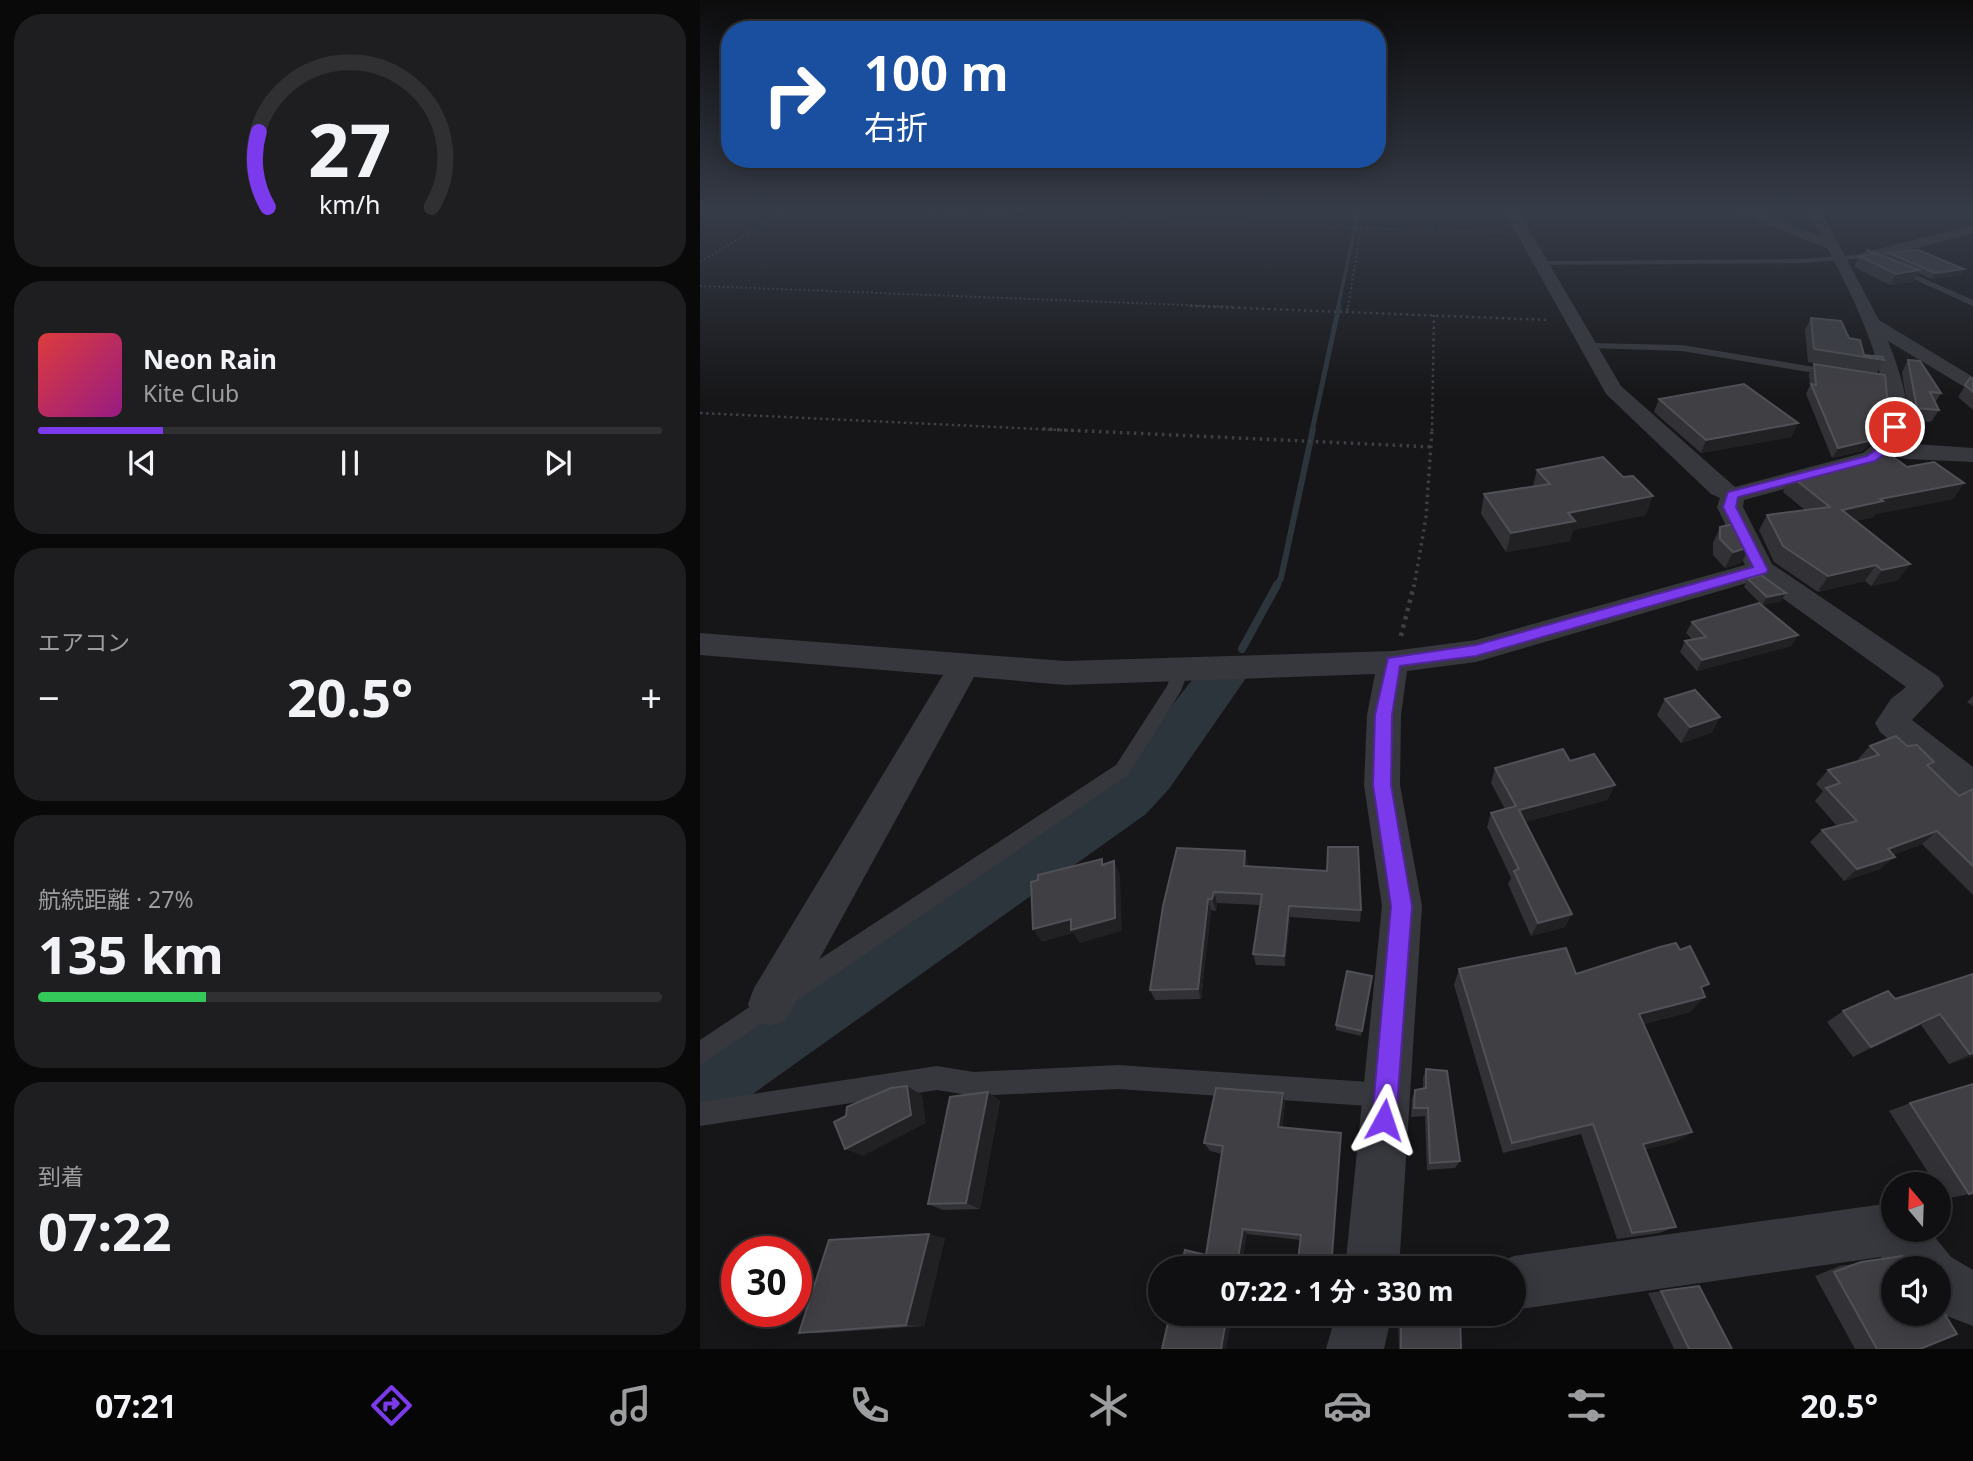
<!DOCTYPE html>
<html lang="ja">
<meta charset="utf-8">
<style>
body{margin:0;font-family:"Noto Sans","Noto Sans JP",sans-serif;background:#1e1e20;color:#f1f3f6;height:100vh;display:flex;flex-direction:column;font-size:26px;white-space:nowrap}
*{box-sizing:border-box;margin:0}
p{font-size:23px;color:#9c9d9f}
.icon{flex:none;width:38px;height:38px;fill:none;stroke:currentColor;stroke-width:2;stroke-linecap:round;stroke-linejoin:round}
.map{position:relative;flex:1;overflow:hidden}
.panel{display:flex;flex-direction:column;gap:14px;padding:14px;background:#09090a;width:700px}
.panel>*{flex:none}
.top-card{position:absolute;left:21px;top:21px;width:665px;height:147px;border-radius:28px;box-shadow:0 4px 18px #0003,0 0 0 2px #303032;background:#1a4fa0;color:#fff;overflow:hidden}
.needle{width:46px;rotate:341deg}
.fabs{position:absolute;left:1181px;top:1172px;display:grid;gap:14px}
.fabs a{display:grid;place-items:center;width:70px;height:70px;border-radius:50%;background:#101012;box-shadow:0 4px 18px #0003,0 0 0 2px #303032;font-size:35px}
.speed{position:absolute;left:21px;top:1236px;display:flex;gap:14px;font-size:35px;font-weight:700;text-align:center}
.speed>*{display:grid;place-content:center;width:91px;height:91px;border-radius:50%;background:#101012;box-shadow:0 4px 18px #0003,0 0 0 2px #303032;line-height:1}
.speed .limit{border:10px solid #d22;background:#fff;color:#111}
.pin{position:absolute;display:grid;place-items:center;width:60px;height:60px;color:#fff;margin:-30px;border:4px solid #fff;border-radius:50%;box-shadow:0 2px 7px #0007}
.me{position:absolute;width:77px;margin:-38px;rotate:5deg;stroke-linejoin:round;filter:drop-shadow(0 0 5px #0008)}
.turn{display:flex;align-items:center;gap:24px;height:147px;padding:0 28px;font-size:32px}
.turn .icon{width:91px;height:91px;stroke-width:2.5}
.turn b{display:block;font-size:49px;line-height:60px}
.big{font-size:52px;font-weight:700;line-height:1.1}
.panel .widget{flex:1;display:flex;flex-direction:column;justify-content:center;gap:10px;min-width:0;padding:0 24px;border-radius:28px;background:#1e1e20}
.panel .dial{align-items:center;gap:0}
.dial svg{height:182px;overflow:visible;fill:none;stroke:#303032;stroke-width:7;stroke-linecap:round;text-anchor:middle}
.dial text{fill:#f1f3f6;stroke:none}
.song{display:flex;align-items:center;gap:21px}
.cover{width:84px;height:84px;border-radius:10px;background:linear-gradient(135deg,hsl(0 70% 55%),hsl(310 70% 35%))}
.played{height:7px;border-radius:4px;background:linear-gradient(90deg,#7c3aed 20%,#303032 20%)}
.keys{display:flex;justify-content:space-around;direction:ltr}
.heat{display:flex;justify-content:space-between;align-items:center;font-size:38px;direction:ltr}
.charge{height:10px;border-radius:5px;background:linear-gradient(90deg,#34c759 27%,#303032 0)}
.trip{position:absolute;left:448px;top:1256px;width:378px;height:70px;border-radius:35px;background:#101012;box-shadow:0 4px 18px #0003,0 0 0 2px #303032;font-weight:700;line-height:70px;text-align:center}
.tab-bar{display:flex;height:112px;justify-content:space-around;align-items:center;background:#060607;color:#9c9d9f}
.tab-bar .icon{width:49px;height:49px}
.tab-bar .on{color:#7c3aed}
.tab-bar b{font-size:32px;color:#f1f3f6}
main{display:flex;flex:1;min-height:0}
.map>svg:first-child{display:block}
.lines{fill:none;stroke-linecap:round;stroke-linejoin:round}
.stream-far3{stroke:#2c353c;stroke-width:3.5}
.stream-far2{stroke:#2c353c;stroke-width:5}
.stream-far1{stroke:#2c353c;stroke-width:6}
.stream{stroke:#2c353c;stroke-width:8}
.river{fill:#2c353c;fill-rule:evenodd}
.path-far3{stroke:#3d3f44;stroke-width:2;stroke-dasharray:2 2.5;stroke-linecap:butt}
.path-far2{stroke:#3d3f44;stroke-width:2.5;stroke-dasharray:2.5 3.5;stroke-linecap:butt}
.path-far1{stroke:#3d3f44;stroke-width:3.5;stroke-dasharray:2.5 4.5;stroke-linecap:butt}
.path{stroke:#3d3f44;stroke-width:4.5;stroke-dasharray:3.5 5;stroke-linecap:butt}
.service{fill:#37383d;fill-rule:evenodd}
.minor{fill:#37383d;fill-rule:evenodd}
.wall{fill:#323236}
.shaded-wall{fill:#212124}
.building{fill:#3f3f44;stroke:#4f5156;stroke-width:2}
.route{fill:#7c3aed;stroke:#51269a;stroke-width:2}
</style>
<main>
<section class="panel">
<div class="widget dial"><svg viewBox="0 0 100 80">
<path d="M14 69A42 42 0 1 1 86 69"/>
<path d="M14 69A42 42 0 0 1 10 36" stroke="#7c3aed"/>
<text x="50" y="56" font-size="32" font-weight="700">27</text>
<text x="50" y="72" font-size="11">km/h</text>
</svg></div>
<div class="widget">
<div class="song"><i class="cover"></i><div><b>Neon Rain</b><p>Kite Club</p></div></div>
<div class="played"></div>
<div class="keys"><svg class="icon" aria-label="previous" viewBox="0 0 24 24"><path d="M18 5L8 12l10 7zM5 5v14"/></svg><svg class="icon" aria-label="pause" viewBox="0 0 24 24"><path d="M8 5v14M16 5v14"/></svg><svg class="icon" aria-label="next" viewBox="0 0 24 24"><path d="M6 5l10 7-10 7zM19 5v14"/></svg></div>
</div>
<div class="widget"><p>エアコン</p>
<div class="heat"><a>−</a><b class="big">20.5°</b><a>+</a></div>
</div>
<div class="widget"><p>航続距離 · 27%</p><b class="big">135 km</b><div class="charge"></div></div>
<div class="widget"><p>到着</p><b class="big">07:22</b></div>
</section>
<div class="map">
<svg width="1273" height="1349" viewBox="0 0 1273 1349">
<rect width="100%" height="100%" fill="#161618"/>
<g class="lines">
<polyline class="stream-far3" points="638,307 659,209"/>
<polyline class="stream-far2" points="612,431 639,306"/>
<polyline class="stream-far1" points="576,587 581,578 613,429"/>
<polyline class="stream" points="542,649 577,585"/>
<polygon class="river" points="521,660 538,665 546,678 469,789 446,814 26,1113 0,1124 0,1044 406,780 431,757 504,665"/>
<g class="path-far3">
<polyline points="122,209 803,233"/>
<polyline points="0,262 89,209"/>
<polyline points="0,286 534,307"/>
<polyline points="648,307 664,209"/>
</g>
<g class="path-far2">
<polyline points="490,306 849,320"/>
<polyline points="647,311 648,306"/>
<polyline points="0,413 381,431"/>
<polyline points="732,431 734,315"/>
</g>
<g class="path-far1">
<polyline points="343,429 734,447"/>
<polyline points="714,587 726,517 732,429"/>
</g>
<polyline class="path" points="701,636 714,585"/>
<g class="service">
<polygon points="1168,254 1273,300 1273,306 1167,258 1102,263 844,265 840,263 844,261 1102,259"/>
<polygon points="886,343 982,345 1133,370 1138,373 1133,376 982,351 889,348 884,345"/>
<polygon points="481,663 489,669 481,691 428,775 99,999 91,1002 83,999 80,991 83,983 416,765 467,686 475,665"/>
<polygon points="69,994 77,997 80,1005 77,1013 0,1065 0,1040"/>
<polygon points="418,1065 683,1083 691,1087 695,1095 691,1103 683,1107 418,1089 274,1096 237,1090 0,1126 0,1102 237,1066 274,1072"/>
</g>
<g class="minor">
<path d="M803,209h14l104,177 114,101 128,-34 17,-14c20,-53 -28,-143 -52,-190l-100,-40h20l73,27 -15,-27h14l59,111 94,57v15l-85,-51c11,29 29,74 12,102l73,5v14l-67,-3 -16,-4 -11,8 -135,37 -1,7 29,57 167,113 5,9 -32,34 61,47v36l-13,-4 -80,-67 -5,-9 16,-24 15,-12 -149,-107 -281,82 -69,9 -6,44 -1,70 22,121 -23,363h-54l37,-363 -18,-121 3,-70 8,-41 -310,11 -91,-8 -188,343 -16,6 -16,-6 -6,-16 6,-16 189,-313 -243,-20v-22l365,28 328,-10 83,-11 269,-75 -28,-58 3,-9 -9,-4 -105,-100z"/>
<polygon points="1273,225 1273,233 1168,261 1160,256 1162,253"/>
<polygon points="1191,1203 1194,1230 1229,1230 1251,1257 1273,1270 1273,1326 1239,1313 1239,1269 1194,1270 1181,1257 814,1310 814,1269 793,1269 795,1264 814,1256"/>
<polygon points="636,1314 692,1314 684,1349 626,1349"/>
</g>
</g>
<g class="wall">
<polygon points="1167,250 1186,258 1189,253 1264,269 1260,275 1232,279 1218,273 1213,282 1190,285 1154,267 1159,256 1164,255"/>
<polygon points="1111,318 1149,338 1164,355 1184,360 1177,373 1108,362 1105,330"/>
<polygon points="1208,360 1241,393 1235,403 1239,410 1231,422 1209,420 1202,372"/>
<polygon points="1114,364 1184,428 1178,438 1162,451 1132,458 1106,394 1110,385 1109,374"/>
<polygon points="1270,378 1273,379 1273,410 1258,397"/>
<polygon points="959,399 1098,423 1091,437 1001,453 954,412"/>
<polygon points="1207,467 1264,483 1253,499 1175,514 1173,517 1156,521 1210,564 1198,580 1171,586 1165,581 1118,592 1074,562 1059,530 1067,515 1105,510 1083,492 1091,476"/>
<polygon points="837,470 923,477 946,515 873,530 870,541 806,552 781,514 784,494 833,486"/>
<polygon points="1020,527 1050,547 1041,563 1025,568 1013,555 1013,543"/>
<polygon points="1048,579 1081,601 1062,605 1098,635 1091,646 997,671 980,652 985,641 993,640 986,633 992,622 1060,603 1044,587"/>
<polygon points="1273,696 1273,706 1267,702"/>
<polygon points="965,699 1020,717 1011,733 981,743 957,715"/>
<polygon points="1170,746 1207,746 1234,762 1229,767 1259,796 1273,789 1273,895 1222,844 1193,855 1180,869 1144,881 1110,842 1122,830 1137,826 1115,801 1123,791 1116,784 1128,770 1159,761 1158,759"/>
<polygon points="870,761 915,785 907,800 825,822 872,914 865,927 831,936 808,884 811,878 787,827 791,813 805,809 791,783 795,768"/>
<polygon points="548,863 547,866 661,910 660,922 590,917 585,966 556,965 553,954 560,905 517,903 516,911 511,910 501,999 455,1000 450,990 463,906"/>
<polygon points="980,950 1002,990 990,1012 944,1024 992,1132 975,1142 946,1149 976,1227 959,1233 917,1239 881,1134 803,1153 754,985 759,969 876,974"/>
<polygon points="1273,974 1273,1056 1249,1064 1221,1025 1153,1057 1127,1022 1143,1011 1195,999"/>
<polygon points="672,976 661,1036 636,1030 636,1025"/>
<polygon points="726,1069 760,1161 755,1168 727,1170 725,1116 711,1117 712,1099 715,1090 723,1088 723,1078"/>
<polygon points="288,1092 300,1101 280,1209 243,1210 228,1204"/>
<polygon points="583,1093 585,1103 582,1128 641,1133 600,1240 547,1234 506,1255 522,1154 510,1151 504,1143"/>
<polygon points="1210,1103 1269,1194 1246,1199 1239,1189 1239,1185 1236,1185 1189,1111"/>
<polygon points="245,1238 224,1326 121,1333 99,1333"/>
<polygon points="1202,1256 1220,1349 1155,1349 1115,1276 1140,1266"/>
<polygon points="999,1286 1032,1349 974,1349 948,1293"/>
<polygon points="591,1314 628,1314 628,1326 593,1320 590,1319"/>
<polygon points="698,1314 760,1314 761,1349 699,1349"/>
</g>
<g class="shaded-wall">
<polygon points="1264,269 1260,275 1232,279 1235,273"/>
<polygon points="1219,270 1213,282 1190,285 1196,274"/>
<polygon points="1098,423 1091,437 1001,453 1006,440"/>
<polygon points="1184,428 1178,438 1162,451 1132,458 1138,448"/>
<polygon points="1264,483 1253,499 1175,514 1173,517 1133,526 1142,510 1180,499"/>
<polygon points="953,496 946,515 873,530 870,541 806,552 811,533 868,513"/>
<polygon points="1050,547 1041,563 1025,568 1033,552"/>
<polygon points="1210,564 1198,580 1171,586 1182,570"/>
<polygon points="1176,565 1165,581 1118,592 1128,576"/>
<polygon points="1086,593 1081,601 1062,605 1067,597"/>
<polygon points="1098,635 1091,646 997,671 1002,660"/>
<polygon points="1020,717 1011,733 981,743 990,727"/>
<polygon points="915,785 907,800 814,825 819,810"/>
<polygon points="1237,831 1222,844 1174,862 1188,849"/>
<polygon points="545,851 548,863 546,878 544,866"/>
<polygon points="1195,857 1180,869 1144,881 1157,869"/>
<polygon points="414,861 420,875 422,931 380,943 373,933 342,942 333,929 371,919"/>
<polygon points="514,892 517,903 516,911 512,899"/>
<polygon points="508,899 511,910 501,999 498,989"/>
<polygon points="589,906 590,917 585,966 584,956"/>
<polygon points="872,914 865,927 831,936 838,923"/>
<polygon points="1005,997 990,1012 926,1029 939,1014"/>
<polygon points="1240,1014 1221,1025 1153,1057 1171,1047"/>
<polygon points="1273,1053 1273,1056 1249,1064"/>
<polygon points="207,1086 222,1095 226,1123 163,1156 145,1149"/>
<polygon points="288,1092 300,1101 280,1209 266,1203"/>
<polygon points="583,1093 585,1103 581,1137 578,1127"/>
<polygon points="992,1132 975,1142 929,1154 943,1144"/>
<polygon points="543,1229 547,1234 541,1269 536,1269"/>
<polygon points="229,1234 245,1238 224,1326 206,1325"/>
<polygon points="527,1314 533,1314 526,1349 521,1349"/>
</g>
<g class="building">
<polygon points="1167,250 1219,270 1196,274 1159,256 1175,254"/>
<polygon points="1218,250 1264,269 1235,273 1189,253"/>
<polygon points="1111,318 1141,321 1149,338 1160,340 1164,355 1183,357 1184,360 1114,349"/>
<polygon points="1208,360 1220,361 1241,393 1230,392 1239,410 1217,408"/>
<polygon points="1114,364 1185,375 1188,407 1184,428 1168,441 1138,448 1111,384 1116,385"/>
<polygon points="1270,378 1273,379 1273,392 1265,385"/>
<polygon points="1044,384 1098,423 1006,440 959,399"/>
<polygon points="1185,451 1207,467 1234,462 1264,483 1180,499 1183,501 1142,510 1210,564 1182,570 1176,565 1128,576 1083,546 1067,515 1130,507 1091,476"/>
<polygon points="903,457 923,477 933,476 953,496 868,513 875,521 811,533 784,494 850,484 837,470"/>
<polygon points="1037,523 1050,547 1033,552 1020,539 1020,527"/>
<polygon points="1061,575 1086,593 1067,597 1048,579"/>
<polygon points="1059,603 1098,635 1002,660 985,641 1006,637 992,622"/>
<polygon points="995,690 1020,717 990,727 965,699"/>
<polygon points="1196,736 1207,746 1217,745 1234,762 1227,765 1259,796 1273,789 1273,866 1237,831 1188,849 1195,857 1157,869 1122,830 1157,821 1126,788 1140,783 1128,770 1179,755 1170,746"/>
<polygon points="863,749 870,761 894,754 915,785 819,810 872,914 838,923 814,871 819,869 791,813 816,806 795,768"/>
<polygon points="628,847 658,847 661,910 589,906 584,956 553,954 562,894 514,892 512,899 508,899 498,989 450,990 463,906 477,848 545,851 544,866 627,871"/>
<polygon points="402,859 402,865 414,861 415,918 371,930 371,919 333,929 331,882 338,880 338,875"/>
<polygon points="976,943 980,950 990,946 1009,984 1001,987 1005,997 939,1014 992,1132 943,1144 976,1227 932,1233 893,1124 812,1143 759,969 866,948 876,974 960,947"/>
<polygon points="647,971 672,976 662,1031 636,1025"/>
<polygon points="1273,974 1273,1053 1270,1054 1240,1014 1171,1047 1143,1011 1188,991 1195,999"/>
<polygon points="726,1069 747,1071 760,1161 730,1163 728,1108 714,1108 715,1090 726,1088"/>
<polygon points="1273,1084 1273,1193 1269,1194 1210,1103"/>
<polygon points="207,1086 211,1115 145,1149 134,1122 146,1116 147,1107 191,1088"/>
<polygon points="516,1088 583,1093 578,1127 641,1133 631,1269 597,1269 601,1235 543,1229 536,1269 480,1269 485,1250 506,1255 523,1146 504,1143"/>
<polygon points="288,1092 266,1203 228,1204 250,1097"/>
<polygon points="229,1234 206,1325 99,1333 129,1240"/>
<polygon points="1202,1256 1216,1269 1194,1269 1194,1314 1239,1314 1239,1305 1257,1334 1220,1349 1177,1349 1134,1272 1161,1262"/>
<polygon points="999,1286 1032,1349 989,1349 961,1291"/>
<polygon points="470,1314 527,1314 521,1349 462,1349"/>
<polygon points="591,1314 628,1314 627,1325 590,1319"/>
<polygon points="701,1314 760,1314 761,1349 701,1349"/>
</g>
<linearGradient id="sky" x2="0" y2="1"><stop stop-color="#0c0c0d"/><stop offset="0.53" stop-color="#363c48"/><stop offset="1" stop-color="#363c48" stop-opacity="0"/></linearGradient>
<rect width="1273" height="398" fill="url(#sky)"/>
<polygon class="route" points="1195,423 1200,427 1191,449 1175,461 1038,497 1036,507 1068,570 1066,573 776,656 700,666 692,715 691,785 712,906 696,1120 693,1129 684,1132 676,1129 672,1120 691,906 673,785 675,715 688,658 776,645 1053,567 1023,507 1028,492 1167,456 1182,445 1189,427"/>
</svg>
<div class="fabs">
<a><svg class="needle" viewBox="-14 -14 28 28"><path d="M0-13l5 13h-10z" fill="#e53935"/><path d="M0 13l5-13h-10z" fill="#9c9d9f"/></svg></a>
<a><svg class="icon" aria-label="sound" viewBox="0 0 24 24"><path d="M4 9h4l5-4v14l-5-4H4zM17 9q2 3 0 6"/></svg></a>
</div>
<div class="speed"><div class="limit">30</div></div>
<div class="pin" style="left:1195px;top:427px;background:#d93025"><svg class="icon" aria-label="arrive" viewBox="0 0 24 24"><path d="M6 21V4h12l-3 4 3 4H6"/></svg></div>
<svg class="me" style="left:684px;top:1120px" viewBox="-20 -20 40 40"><path d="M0-17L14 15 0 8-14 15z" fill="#7c3aed" stroke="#fff" stroke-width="4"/></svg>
<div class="trip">07:22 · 1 分 · 330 m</div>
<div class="top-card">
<div class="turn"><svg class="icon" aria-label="right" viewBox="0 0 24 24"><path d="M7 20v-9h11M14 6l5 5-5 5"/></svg><div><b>100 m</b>右折</div></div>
</div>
</div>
</main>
<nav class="tab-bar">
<b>07:21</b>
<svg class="icon on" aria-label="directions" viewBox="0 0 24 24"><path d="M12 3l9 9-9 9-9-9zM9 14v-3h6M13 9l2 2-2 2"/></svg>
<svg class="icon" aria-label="music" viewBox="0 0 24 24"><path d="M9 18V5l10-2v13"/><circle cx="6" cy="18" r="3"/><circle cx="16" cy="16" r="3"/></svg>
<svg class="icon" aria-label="phone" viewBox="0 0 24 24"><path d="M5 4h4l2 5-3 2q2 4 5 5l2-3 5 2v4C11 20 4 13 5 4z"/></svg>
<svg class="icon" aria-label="climate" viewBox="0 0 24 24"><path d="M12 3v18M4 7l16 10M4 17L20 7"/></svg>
<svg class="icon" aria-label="car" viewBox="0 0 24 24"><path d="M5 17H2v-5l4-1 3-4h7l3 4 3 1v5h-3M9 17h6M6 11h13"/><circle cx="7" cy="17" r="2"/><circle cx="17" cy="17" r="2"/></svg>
<svg class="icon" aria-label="filters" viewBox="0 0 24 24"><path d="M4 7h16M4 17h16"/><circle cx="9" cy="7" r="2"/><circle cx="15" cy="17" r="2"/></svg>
<b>20.5°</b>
</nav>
